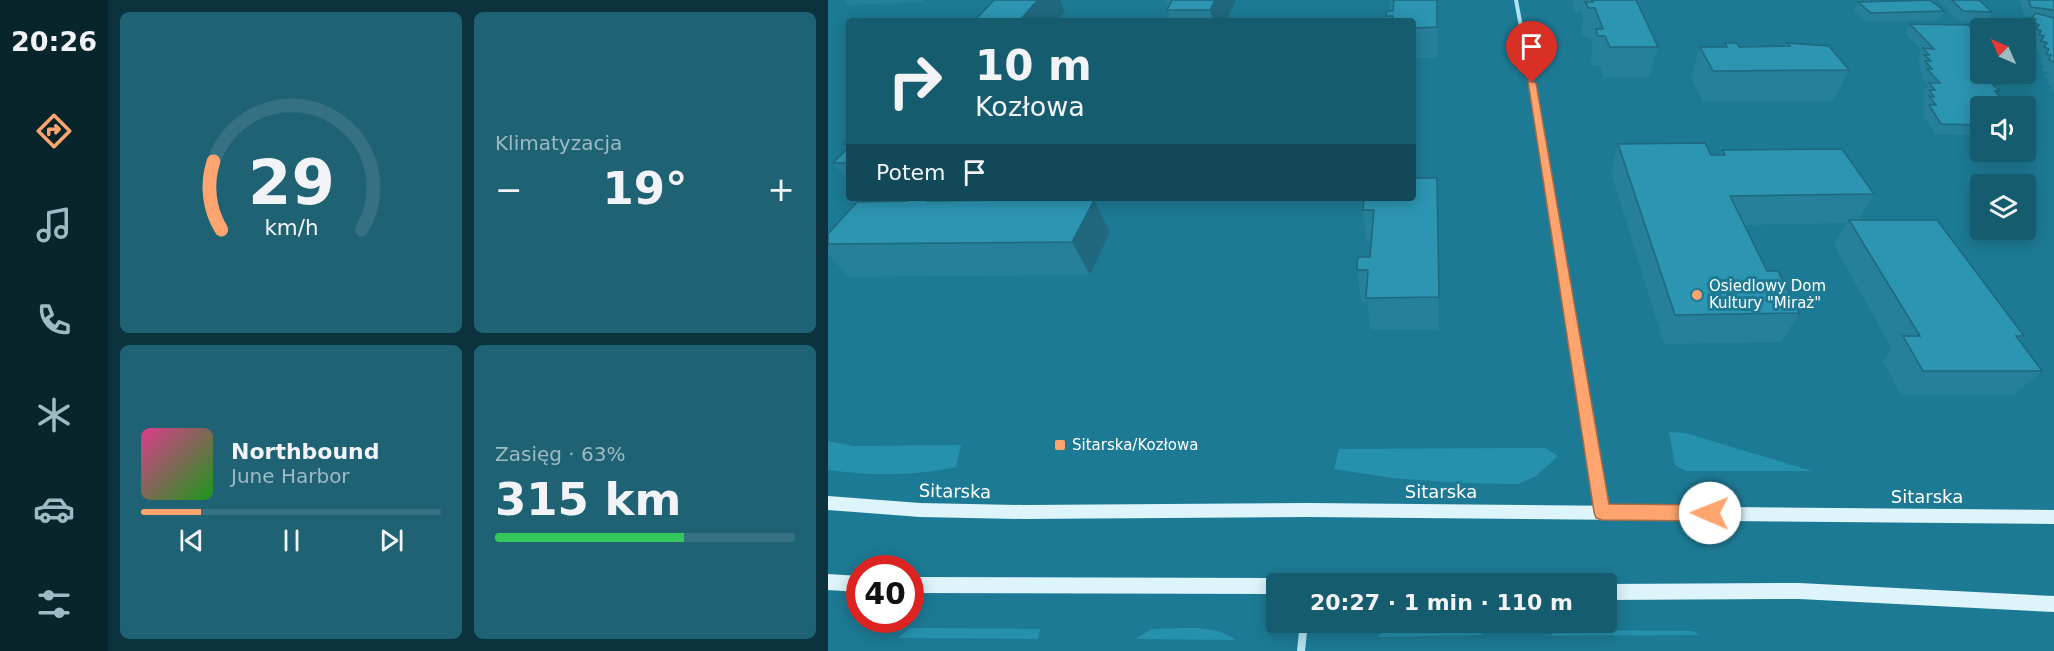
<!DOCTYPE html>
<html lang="pl">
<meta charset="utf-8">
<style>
body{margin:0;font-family:"DejaVu Sans",sans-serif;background:#1f6274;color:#f1f3f6;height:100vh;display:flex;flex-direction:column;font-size:22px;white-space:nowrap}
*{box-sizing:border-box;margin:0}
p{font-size:20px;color:#9ebac3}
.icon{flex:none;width:33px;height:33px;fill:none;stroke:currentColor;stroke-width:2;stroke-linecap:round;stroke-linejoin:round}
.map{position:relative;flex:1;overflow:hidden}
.details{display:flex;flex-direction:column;gap:12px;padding:12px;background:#0c333d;width:720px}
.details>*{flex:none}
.top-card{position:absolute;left:18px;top:18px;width:570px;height:183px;border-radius:6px;box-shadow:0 3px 15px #0003;background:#165c6f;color:#f1f3f6;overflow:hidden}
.needle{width:39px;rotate:315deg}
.tools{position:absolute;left:1142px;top:18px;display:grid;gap:12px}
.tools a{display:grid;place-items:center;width:66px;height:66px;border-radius:6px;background:#165c6f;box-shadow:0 3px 15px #0003;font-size:30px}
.speed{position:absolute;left:18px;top:555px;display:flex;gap:12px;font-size:30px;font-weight:700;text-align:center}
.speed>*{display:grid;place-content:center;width:78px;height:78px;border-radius:50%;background:#165c6f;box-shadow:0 3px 15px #0003;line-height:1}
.speed .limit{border:9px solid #d22;background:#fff;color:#111}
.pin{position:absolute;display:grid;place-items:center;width:51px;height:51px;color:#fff;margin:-62px -26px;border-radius:50% 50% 50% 0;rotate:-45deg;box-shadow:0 0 6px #0007}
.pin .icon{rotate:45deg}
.me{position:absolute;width:66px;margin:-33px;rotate:271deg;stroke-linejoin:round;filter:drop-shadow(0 0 4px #0008)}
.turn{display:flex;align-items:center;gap:21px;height:126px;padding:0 30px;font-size:27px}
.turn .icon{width:78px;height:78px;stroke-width:2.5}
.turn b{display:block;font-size:42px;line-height:51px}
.then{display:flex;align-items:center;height:57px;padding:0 30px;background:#0003;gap:12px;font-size:22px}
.big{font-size:45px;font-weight:700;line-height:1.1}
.details .tile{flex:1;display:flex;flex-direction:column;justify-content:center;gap:9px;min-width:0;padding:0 21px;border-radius:9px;background:#1f6274}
.details .dial{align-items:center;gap:0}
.dial svg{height:156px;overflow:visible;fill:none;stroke:#357182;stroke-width:7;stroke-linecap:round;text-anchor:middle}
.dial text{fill:#f1f3f6;stroke:none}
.song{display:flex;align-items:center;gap:18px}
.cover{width:72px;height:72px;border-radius:9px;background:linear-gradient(135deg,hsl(330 70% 55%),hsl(120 70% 35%))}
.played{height:6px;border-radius:3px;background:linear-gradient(90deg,#fea46e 20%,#357182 20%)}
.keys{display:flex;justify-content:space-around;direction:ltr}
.heat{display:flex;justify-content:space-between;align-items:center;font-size:33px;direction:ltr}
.charge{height:9px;border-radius:4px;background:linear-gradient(90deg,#34c759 63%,#357182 0)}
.details .tiles{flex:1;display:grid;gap:12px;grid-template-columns:repeat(2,1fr)}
.trip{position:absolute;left:438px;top:573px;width:351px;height:60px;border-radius:6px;background:#165c6f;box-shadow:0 3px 15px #0003;font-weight:700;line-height:60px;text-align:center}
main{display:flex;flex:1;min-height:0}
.dock{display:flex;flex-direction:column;width:108px;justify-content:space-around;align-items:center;background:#09252c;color:#9ebac3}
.dock .icon{width:42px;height:42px}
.dock .selected{color:#fea46e}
.dock b{font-size:27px;color:#f1f3f6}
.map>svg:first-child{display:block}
.green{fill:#2691ad}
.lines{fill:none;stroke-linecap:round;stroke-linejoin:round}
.street-far3{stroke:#b0e2ef;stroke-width:4}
.street-far2{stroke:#b0e2ef;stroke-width:4.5}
.street-far1{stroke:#b0e2ef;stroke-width:6}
.street{stroke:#b0e2ef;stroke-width:8}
.secondary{fill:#ddf4fb;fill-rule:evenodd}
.wall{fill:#268099}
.shaded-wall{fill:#1f687d}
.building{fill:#2c95b2;stroke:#1f687d;stroke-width:1.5}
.route{fill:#fea46e;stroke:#a56b48;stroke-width:1.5}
.poi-dot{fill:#fea46e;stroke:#1d7a94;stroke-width:2}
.labels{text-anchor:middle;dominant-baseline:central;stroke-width:6;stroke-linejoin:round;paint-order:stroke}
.poi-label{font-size:15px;fill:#fff;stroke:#1d7a94;text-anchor:start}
.near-street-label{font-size:18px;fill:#fff;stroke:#1d7a94}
</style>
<main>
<nav class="dock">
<b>20:26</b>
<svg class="icon selected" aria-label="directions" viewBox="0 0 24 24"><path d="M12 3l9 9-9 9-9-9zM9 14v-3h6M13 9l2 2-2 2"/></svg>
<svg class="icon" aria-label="music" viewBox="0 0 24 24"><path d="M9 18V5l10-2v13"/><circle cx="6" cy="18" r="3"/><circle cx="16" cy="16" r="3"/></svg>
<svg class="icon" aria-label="phone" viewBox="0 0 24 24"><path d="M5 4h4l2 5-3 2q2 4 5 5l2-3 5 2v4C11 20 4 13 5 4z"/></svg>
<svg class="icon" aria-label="climate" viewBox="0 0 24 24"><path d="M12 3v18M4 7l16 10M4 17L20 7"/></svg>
<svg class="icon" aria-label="car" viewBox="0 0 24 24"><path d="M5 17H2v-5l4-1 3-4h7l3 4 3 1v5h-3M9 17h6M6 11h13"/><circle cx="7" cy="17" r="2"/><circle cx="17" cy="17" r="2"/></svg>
<svg class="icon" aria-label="filters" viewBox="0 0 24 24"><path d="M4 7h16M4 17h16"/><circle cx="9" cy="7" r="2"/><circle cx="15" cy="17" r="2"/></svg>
</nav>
<section class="details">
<div class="tiles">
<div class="tile dial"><svg viewBox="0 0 100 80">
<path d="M14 69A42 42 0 1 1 86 69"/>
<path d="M14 69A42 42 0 0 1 10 34" stroke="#fea46e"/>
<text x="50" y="56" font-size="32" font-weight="700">29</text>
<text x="50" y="72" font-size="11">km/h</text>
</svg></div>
<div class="tile"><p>Klimatyzacja</p>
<div class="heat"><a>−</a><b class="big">19°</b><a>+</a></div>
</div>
<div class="tile">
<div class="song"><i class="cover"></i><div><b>Northbound</b><p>June Harbor</p></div></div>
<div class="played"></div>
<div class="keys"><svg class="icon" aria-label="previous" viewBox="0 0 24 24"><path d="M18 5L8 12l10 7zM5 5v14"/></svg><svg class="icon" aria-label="pause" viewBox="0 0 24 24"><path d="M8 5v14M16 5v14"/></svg><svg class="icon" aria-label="next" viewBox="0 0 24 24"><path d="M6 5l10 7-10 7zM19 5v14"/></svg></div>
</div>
<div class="tile"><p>Zasięg · 63%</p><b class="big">315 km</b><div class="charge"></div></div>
</div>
</section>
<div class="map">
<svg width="1226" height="651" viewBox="0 0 1226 651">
<rect width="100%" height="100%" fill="#1d7a94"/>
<g class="green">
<polygon points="841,432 857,433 984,471 858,471 847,465"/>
<path d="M0,441l25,5 108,-1 -5,22c-44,9 -83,9 -128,3z"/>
<polygon points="717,448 730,456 708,476 690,484 631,483 564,478 506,469 511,449"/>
<polygon points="82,628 212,629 210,639 70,638"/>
<path d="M324,629c27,0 62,-6 84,11l-101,-1z"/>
<polygon points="647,629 655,635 549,637 556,631"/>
<polygon points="729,630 865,631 871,635 722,636"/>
</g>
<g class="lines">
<polyline class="street-far3" points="688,0 709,113"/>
<polyline class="street-far2" points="708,111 732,253"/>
<polyline class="street-far1" points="732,252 761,430"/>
<g class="street">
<polyline points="761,429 774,511"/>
<polyline points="473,651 476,622"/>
</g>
<g class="secondary">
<polygon points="0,496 92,503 196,505 480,503 1226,510 1226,524 480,517 196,519 92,517 0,510"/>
<polygon points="0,574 32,576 32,592 0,590"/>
<polygon points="82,577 448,578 454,580 455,584 448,584 448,594 82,593"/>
<polygon points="971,583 1226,596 1226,612 971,599 778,600 778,584"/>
</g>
</g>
<g class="wall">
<polygon points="16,0 97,0 95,2 20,5"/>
<polygon points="337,0 408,0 398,21 342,21 339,10 340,8"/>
<polygon points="561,0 609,0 610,58 585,58 585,21 558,21 558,16 562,11"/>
<polygon points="746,0 808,0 830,47 822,77 776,78 772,66 765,66 762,59 765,46 762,37 755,37 753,32 755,17 753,12 746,12 745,7"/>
<polygon points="1110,0 1151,0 1164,12 1158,22 1130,21"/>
<polygon points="1191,0 1226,0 1226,92 1222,91 1224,86 1219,84 1222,79 1217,77 1220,72 1214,70 1216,65 1211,64 1214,59 1209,57 1212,52 1206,51 1209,46 1204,45 1207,40 1201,39 1204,34 1199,33 1202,29 1197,27 1204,17 1197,16"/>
<polygon points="1030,2 1116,11 1111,20 1038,22 1026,11"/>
<polygon points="1082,24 1152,74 1169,76 1167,79 1171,84 1168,88 1172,91 1170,94 1174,99 1172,102 1152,106 1152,135 1107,134 1095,115 1098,110 1095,107 1097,103 1095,100 1097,96 1095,93 1100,85 1094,79 1095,76 1091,71 1093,68 1091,64 1092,61 1090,58 1094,51 1077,33"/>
<polygon points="897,43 911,47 958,46 959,43 1021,70 1005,101 875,102 863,78 872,47 896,47"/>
<polygon points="21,138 21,183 5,163 19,149 15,144"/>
<polygon points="790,144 883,155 892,155 894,150 1046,194 1030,220 1196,336 1192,341 1214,371 1186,395 1073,395 1055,361 1064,349 1006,245 1019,223 916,225 939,271 971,313 953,342 836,344 783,173"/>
<polygon points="609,178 611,330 542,330 539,302 533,302 529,270 542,257 543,243 539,243 535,210 547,199"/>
<polygon points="224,198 226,200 266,200 282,232 262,275 21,277 0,254 0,234 80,201 198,200"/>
</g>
<g class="shaded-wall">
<polygon points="210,0 232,0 237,12 229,21 191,21"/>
<polygon points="387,0 408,0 398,21 385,21 382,10"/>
<polygon points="102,198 108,198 128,226 99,201"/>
<polygon points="218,198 224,198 239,225 217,200"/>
<polygon points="266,200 282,232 262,275 244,242"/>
</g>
<g class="building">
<polygon points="166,0 210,0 191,21 140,21 148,19"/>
<polygon points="344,0 387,0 382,10 339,10"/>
<polygon points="566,0 609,0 609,27 585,28 585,21 564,21 565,16 558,16 559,11 565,11"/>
<polygon points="764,0 808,0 830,47 782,47 777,36 770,36 768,29 775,29 767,8 760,8 759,5 757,2 765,2"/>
<polygon points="1102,0 1116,11 1043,13 1030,2"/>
<polygon points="1124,0 1151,0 1164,12 1135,11"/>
<polygon points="1201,0 1226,0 1226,10 1203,7"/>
<polygon points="1207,13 1226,18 1226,62 1221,60 1223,55 1218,54 1221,49 1216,47 1219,43 1213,41 1216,36 1211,35 1213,31 1208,29 1211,25 1206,23 1208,19 1204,18"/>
<polygon points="1082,24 1140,25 1152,36 1152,74 1166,74 1169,76 1164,76 1171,84 1164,84 1172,91 1167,91 1174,99 1168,99 1176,106 1152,106 1152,125 1113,124 1101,105 1108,105 1101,96 1106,97 1101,90 1107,90 1101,83 1112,83 1099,69 1104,69 1097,61 1103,61 1096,55 1101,55 1095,48 1106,49"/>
<polygon points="897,43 909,43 911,47 962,46 959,43 1001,46 1021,70 885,71 872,47 899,47"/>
<polygon points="21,138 21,144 15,144"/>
<polygon points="877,143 883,155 897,155 894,150 1014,149 1046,194 902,196 939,271 950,271 971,313 847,315 790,144"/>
<polygon points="21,147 21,163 5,163"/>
<polygon points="585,178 609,178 611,297 538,298 540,270 529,270 529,264 530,257 542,257 546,210 535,210 536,199 547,199 547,198 585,198"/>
<polygon points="83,198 102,198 99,201 198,200 199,198 218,198 217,200 266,200 244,242 0,244 0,234 29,202 80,201"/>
<polygon points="1021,220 1109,220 1196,336 1188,336 1214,371 1095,371 1075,336 1092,336"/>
</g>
<polygon class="route" points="700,81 708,83 781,504 882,505 888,508 890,513 888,519 882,521 774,520 768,518 766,512"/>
<g class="poi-dot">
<circle cx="869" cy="295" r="6"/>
<rect x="226" y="439" width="12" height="12" rx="3"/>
</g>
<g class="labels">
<g class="poi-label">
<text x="881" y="286">Osiedlowy Dom<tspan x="881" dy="17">Kultury "Miraż"</tspan></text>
<text x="244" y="445">Sitarska/Kozłowa</text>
</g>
<g class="near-street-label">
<text transform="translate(127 491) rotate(1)">Sitarska</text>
<text x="613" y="491">Sitarska</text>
<text x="1099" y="496">Sitarska</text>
</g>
</g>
</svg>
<div class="tools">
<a><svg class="needle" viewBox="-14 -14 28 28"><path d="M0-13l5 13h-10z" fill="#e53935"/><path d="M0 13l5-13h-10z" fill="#9ebac3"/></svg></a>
<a><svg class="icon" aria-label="sound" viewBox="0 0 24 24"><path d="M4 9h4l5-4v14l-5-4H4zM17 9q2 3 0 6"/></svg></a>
<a><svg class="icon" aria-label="layers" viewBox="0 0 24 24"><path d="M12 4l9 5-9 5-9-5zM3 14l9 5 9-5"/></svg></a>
</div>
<div class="speed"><div class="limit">40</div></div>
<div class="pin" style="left:704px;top:83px;background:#d93025"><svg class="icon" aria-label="arrive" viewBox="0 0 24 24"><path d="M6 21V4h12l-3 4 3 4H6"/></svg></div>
<svg class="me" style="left:882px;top:513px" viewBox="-20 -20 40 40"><circle r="19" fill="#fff"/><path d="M0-13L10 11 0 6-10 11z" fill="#fea46e"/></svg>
<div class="trip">20:27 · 1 min · 110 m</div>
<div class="top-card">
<div class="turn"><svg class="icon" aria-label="right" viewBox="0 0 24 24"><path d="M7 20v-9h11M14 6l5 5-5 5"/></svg><div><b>10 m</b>Kozłowa</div></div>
<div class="then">Potem<svg class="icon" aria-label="arrive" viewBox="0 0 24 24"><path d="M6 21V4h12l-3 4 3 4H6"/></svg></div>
</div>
</div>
</main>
